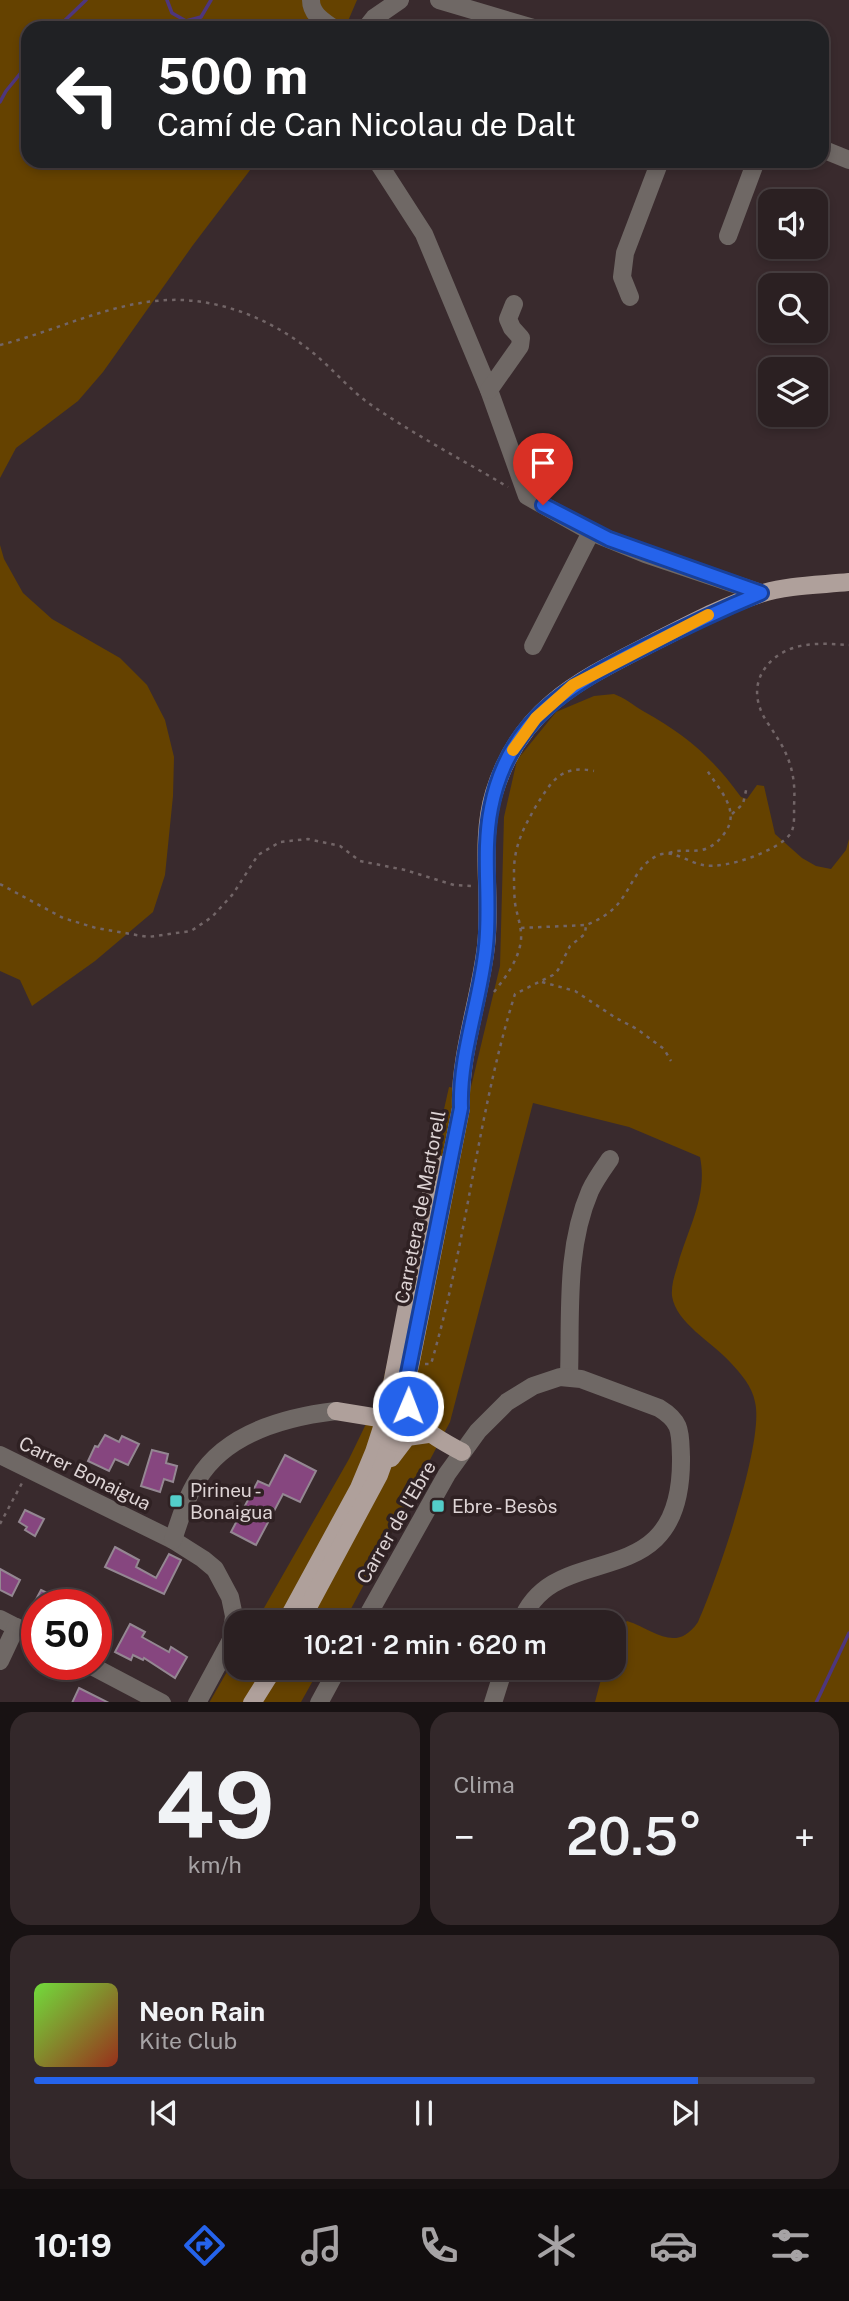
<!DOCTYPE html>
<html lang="es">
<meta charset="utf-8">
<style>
body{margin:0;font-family:"Public Sans",sans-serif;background:#33282a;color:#f1f3f6;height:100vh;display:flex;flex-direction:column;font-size:26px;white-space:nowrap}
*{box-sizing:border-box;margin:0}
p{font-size:23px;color:#a6a3a5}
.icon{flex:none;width:38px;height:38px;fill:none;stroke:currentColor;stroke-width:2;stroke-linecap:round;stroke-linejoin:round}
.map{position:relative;height:1702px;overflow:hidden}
.drawer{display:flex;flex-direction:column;gap:10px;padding:10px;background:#181213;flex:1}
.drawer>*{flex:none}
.banner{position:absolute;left:21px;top:21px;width:808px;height:147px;border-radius:21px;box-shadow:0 4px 10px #0003,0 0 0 2px #473e40;background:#202124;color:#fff;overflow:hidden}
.fabs{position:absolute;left:758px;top:189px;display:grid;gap:14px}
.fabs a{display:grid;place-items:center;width:70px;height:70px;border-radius:14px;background:#2b2022;box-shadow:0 4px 10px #0003,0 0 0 2px #473e40;font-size:35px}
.speed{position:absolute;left:21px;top:1589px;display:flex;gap:14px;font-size:35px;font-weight:700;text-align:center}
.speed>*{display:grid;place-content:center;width:91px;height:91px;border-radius:50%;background:#2b2022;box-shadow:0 4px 10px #0003,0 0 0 2px #473e40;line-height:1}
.speed .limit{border:10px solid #d22;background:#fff;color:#111}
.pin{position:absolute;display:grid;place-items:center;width:60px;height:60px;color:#fff;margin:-72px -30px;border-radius:50% 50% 50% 0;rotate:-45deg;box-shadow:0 0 7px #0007}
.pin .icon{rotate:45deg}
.me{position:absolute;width:77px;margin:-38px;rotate:1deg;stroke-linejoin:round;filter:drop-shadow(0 0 5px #0008)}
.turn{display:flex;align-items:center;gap:24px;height:147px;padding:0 21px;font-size:32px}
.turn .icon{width:91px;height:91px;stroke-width:2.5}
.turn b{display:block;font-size:49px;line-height:60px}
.big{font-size:52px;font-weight:600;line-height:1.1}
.drawer .widget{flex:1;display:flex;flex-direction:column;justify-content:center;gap:10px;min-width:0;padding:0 24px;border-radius:21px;background:#33282a}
.drawer .dial{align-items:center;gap:0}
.dial b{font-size:91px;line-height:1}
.song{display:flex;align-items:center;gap:21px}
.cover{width:84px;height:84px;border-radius:10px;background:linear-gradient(135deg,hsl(100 70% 55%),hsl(10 70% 35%))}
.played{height:7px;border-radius:4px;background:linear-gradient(90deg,#2563eb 85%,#473e40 85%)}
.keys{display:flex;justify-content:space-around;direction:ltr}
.heat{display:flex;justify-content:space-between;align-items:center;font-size:38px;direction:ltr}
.drawer .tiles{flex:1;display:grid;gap:10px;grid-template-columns:1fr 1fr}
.widget:last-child{grid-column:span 2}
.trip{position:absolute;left:224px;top:1610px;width:402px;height:70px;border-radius:21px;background:#2b2022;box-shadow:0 4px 10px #0003,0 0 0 2px #473e40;font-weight:600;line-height:70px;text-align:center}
.tab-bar{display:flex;height:112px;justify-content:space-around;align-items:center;background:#110d0e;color:#a6a3a5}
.tab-bar .icon{width:49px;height:49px}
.tab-bar .current{color:#2563eb}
.tab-bar b{font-size:32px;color:#f1f3f6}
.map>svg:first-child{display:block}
.green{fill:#654200}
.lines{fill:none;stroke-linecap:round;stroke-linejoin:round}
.stream{stroke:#4e367d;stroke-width:3.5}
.building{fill:#86467f;stroke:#948792;stroke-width:2}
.path{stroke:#726567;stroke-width:2.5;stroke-dasharray:3.5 5;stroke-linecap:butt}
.minor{stroke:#6f6865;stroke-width:18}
.major{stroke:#afa09b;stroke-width:18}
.route-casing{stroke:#184099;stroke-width:18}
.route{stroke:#2563eb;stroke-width:12}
.slow{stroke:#f59e0b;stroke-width:12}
.poi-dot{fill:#53cdc9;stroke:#2f2123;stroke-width:2.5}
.labels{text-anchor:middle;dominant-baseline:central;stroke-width:7;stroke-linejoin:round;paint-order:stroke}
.street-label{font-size:19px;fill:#ded4d5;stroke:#2f2123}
.poi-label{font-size:19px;fill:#ded4d5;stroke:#2f2123;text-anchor:start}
</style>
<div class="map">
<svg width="849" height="1703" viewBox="0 0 849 1703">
<rect width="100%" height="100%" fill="#392a2d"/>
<g class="green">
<polygon points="0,0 357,0 345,28 28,28 28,161 257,161 193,245 103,372 78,401 16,448 0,478"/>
<polygon points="0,545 4,559 23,593 52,619 120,658 147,685 165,720 174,757 173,796 165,875 153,912 95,961 32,1006 20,980 0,971"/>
<path d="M614,694c11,4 19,11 29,17 44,25 68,45 98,86l6,2 10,-14 7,1 11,48 27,24 14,8 15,3 15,-19 3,-11v863h-254l9,-34h10v-34l13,-13c28,9 49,33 71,1 18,-40 67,-181 57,-220 -3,-16 -14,-28 -25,-40 -18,-20 -54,-39 -58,-66 -1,-11 3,-22 6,-32 10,-36 30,-68 22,-107l-71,-30 -96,-24 -83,319 -106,200h-88l93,-163 31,-64 69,-308 21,4 30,-125 4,-149 13,-57 39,-48 38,-16z"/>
<polygon points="236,1656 236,1668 320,1668 301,1702 209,1703"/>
</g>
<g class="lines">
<g class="stream">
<polyline points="167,0 172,13 186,21 201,17 211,0"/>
<polyline points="57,28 86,0"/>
<polyline points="0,102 6,91 28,64"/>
<polyline points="816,1703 849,1633"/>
</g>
</g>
<g class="building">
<polygon points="105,1435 119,1442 122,1436 139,1444 128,1465 115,1459 109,1471 88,1461 95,1446 98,1447"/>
<polygon points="152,1450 168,1454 166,1463 177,1466 173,1482 164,1479 160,1492 141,1486"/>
<polygon points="285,1455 316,1471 300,1502 283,1494 256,1545 231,1532 258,1481 269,1486"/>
<polygon points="25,1510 44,1519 35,1536 25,1530 27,1527 19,1522"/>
<polygon points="115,1547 139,1560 136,1567 156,1578 169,1554 181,1560 164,1594 105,1567"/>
<polygon points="0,1569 20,1580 12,1596 0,1590"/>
<polygon points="41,1590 55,1597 51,1605 33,1605"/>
<polygon points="130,1624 145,1632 142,1637 169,1652 171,1647 187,1657 175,1678 144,1658 143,1660 133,1655 131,1660 115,1652"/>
<polygon points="79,1688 109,1703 72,1703"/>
</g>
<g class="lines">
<g class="path">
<path d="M0,345c56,-14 111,-43 169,-45 51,-2 104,20 143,52 19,15 35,35 55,50 44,31 94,57 141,85"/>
<polyline points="732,814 743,804 747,786"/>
<path d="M669,853c11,-4 21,-1 33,-3 9,-2 17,-9 22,-16 18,-23 -5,-44 -17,-64"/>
<polyline points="0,884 63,918 96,928 148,937 191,931 212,917 233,894 258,855 280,842 308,839 340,846 360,861 405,870 454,885 473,886"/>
<polyline points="521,928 586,925"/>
<polyline points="542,982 575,991 616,1018 637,1029 664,1049 671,1061"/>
<path d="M494,992c12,-15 25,-33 27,-52 1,-13 -4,-24 -6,-37 -1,-10 -1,-21 -1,-32 0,-25 10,-44 22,-65 15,-24 25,-42 58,-35"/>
<path d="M425,1364h6c36,-121 46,-249 84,-370l38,-19 5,-5 12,-24 15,-12 1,-9c11,-4 23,-11 31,-20 15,-17 21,-44 45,-51 13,-3 28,9 41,11 21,5 76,-14 88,-32 4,-8 3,-18 3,-27 2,-27 -3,-48 -18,-70 -5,-9 -13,-18 -16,-28 -12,-33 15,-59 46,-63 14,-2 29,-1 43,0"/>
<polyline points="0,1524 22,1483"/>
</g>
<g class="minor">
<path d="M311,0c0,14 12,21 22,28"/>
<polyline points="439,0 533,28"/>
<polyline points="366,28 374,18 400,0"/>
<polyline points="822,149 849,160"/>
<polyline points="377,161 424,234 489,390 527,496 591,532 645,554 761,593"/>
<polyline points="728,236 756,161"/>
<polyline points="630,297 622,277 625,253 660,161"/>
<polyline points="489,390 520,346 521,338 512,328 508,319 514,304"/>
<polyline points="533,646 591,532"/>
<path d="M569,1377c2,-62 -4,-128 21,-186 5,-11 13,-22 20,-32"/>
<polyline points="0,1455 173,1540 203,1559 215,1569 230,1597 234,1616 231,1640 197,1703"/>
<path d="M173,1540c7,-21 13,-42 25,-61 28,-46 87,-62 138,-68"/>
<polyline points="0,1619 37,1638"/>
<path d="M364,1622l83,-148 31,-43 29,-29 26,-16 27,-9 21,2 78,29c23,14 21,24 22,49 2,146 -126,77 -160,165"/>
<polyline points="0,1661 16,1627"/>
<polyline points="88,1664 162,1703"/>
<polyline points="319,1703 338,1668"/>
<polyline points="493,1703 504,1668"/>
</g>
<g class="major">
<path d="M405,1392c4,33 31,46 57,60"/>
<polyline points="336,1411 379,1418 391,1410"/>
<polyline points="391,1458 407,1437 428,1434"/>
<polyline points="286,1622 359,1488 374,1452 386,1415 416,1259 438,1164"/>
<path d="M300,1622l79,-147 14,-39 17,-70 51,-258c-2,-53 19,-109 25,-162 6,-50 -7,-104 8,-153 26,-86 86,-113 160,-151 34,-17 69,-36 106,-48 27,-9 60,-9 89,-12"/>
<polyline points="252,1703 274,1668"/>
</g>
</g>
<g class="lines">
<g class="route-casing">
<path id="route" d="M408,1406l-3,-18 56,-280c-2,-53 20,-109 25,-162 5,-46 -4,-93 5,-138 17,-88 77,-122 150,-159 39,-20 79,-39 120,-56l-152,-54 -66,-34"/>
</g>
<use href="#route" class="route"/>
<polyline class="slow" points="513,750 536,718 573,685 708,615"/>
</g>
<g class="poi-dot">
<rect x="169" y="1494" width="14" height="14" rx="3.5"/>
<rect x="431" y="1499" width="14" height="14" rx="3.5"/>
</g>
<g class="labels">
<g class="street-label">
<text transform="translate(420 1207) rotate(-79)">Carretera de Martorell</text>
<text transform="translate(85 1473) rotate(26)">Carrer Bonaigua</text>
<text transform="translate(396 1522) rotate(-60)">Carrer de l'Ebre</text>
</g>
<g class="poi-label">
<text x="190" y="1490">Pirineu -<tspan x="190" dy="22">Bonaigua</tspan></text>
<text x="452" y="1506">Ebre - Besòs</text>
</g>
</g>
</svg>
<div class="fabs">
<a><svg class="icon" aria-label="sound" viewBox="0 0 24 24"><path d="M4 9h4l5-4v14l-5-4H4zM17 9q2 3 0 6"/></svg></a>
<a><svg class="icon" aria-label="search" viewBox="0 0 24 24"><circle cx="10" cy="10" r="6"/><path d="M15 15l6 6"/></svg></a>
<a><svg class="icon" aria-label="layers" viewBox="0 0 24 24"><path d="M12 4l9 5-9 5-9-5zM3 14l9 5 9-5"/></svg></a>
</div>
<div class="speed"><div class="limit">50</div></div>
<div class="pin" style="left:543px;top:505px;background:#d93025"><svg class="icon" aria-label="arrive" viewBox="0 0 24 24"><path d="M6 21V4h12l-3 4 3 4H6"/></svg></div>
<svg class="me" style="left:408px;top:1406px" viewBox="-20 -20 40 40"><circle r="17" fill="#2563eb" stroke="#fff" stroke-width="3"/><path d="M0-11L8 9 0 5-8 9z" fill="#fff"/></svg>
<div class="trip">10:21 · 2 min · 620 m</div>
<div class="banner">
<div class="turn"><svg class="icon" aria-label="left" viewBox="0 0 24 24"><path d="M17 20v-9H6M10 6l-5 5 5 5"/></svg><div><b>500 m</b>Camí de Can Nicolau de Dalt</div></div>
</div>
</div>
<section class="drawer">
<div class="tiles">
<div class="widget dial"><b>49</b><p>km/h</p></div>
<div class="widget"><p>Clima</p>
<div class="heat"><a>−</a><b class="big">20.5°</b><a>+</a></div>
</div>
<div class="widget">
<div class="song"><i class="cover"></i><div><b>Neon Rain</b><p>Kite Club</p></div></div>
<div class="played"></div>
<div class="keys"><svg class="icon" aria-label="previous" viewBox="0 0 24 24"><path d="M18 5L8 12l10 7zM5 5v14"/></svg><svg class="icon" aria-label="pause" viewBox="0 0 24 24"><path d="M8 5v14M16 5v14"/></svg><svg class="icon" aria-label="next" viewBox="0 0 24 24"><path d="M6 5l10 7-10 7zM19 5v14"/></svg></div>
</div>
</div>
</section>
<nav class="tab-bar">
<b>10:19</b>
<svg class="icon current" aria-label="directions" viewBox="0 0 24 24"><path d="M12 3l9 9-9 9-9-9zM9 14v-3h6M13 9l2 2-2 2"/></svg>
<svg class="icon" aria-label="music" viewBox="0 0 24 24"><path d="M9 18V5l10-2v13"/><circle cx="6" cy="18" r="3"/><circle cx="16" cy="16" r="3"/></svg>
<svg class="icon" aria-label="phone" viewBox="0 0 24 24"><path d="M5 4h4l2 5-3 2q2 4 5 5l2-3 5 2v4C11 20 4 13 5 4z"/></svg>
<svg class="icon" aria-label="climate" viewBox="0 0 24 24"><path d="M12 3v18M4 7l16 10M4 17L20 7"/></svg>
<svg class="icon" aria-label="car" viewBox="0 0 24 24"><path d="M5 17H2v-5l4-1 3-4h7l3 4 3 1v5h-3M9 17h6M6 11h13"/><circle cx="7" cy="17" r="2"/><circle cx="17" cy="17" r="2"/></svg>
<svg class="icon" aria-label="filters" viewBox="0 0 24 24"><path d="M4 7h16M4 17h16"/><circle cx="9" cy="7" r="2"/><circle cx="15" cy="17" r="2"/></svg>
</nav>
